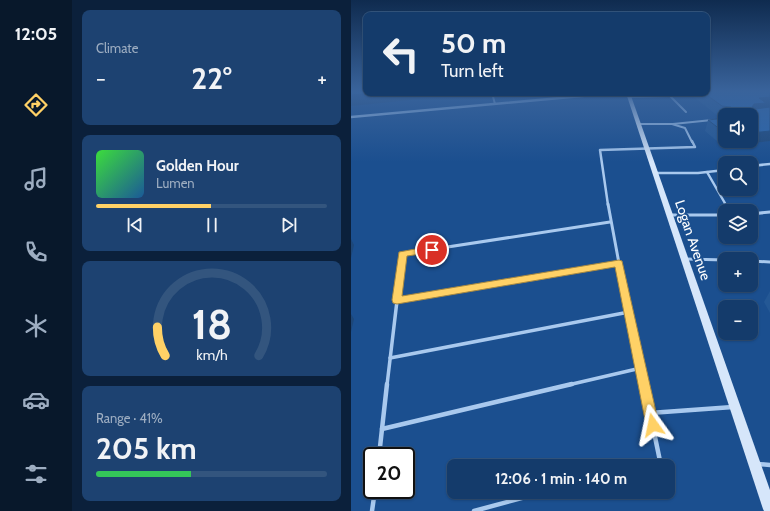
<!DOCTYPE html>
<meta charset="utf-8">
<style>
body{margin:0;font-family:Cabin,sans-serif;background:#1d4271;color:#f1f3f6;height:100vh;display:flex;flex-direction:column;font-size:15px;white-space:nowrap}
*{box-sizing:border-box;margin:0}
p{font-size:13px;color:#9dadc1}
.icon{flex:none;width:22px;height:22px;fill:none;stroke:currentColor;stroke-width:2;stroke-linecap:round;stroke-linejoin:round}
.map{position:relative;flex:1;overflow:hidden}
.sheet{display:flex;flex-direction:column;gap:10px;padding:10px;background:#0b203b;width:279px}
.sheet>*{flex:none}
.top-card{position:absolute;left:12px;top:12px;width:347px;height:84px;border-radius:8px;box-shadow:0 1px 3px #0004,0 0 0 1px #33557e;background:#143b6b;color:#f1f3f6;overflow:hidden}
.controls{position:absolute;left:367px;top:108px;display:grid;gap:8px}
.controls a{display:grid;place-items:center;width:40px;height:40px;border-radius:8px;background:#143b6b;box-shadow:0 1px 3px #0004,0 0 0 1px #33557e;font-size:20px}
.speed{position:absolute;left:12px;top:447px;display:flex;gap:8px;font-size:20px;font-weight:700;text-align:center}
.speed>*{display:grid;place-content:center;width:52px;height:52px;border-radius:50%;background:#143b6b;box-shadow:0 1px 3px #0004,0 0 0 1px #33557e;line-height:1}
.speed .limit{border:2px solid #111;border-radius:6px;background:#fff;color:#111}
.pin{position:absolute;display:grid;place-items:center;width:34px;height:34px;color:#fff;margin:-17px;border:2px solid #fff;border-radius:50%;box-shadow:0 1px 4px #0007}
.me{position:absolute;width:44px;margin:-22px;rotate:348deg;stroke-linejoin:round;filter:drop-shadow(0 0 3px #0008)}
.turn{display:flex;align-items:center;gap:14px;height:84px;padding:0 12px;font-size:18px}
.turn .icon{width:52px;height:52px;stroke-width:2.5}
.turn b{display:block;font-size:28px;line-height:34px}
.big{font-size:30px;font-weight:800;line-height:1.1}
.sheet .tile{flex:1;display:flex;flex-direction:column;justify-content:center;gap:6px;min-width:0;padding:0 14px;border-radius:8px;background:#1d4271}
.sheet .dial{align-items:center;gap:0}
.dial svg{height:104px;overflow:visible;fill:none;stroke:#33557e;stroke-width:7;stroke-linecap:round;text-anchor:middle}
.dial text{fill:#f1f3f6;stroke:none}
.song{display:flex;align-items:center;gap:12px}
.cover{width:48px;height:48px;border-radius:6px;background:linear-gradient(135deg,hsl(120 70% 55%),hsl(210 70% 35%))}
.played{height:4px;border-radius:2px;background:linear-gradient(90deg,#ffd166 50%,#33557e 50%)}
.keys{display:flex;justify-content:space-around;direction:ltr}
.heat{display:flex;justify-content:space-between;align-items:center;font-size:22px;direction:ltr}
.charge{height:6px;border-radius:3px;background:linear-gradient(90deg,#34c759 41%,#33557e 0)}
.trip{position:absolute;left:96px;top:459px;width:228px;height:40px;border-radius:8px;background:#143b6b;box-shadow:0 1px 3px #0004,0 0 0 1px #33557e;font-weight:800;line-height:40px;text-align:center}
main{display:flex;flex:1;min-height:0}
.menu{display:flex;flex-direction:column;width:72px;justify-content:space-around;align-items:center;background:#08182b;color:#9dadc1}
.menu .icon{width:28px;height:28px}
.menu .active{color:#ffd166}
.menu b{font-size:18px;color:#f1f3f6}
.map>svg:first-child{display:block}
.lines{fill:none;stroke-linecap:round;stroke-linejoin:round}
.service-far4{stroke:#a9c9ee;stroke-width:2}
.service-far3{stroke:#a9c9ee;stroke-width:2.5}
.service-far2{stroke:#a9c9ee;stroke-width:3}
.service-far1{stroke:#a9c9ee;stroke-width:3.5}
.service{stroke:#a9c9ee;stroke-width:4.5}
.minor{stroke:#a9c9ee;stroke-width:2.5}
.secondary{fill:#d6e6fa;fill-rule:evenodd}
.wall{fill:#245895}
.shaded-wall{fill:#1d4779}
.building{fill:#2a66ad;stroke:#1d4779}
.route{fill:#ffd166;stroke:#a68842}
.labels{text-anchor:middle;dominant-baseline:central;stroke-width:4;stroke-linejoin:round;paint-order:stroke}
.street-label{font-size:14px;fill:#fff;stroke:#1b4f8f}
</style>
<main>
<nav class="menu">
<b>12:05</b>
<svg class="icon active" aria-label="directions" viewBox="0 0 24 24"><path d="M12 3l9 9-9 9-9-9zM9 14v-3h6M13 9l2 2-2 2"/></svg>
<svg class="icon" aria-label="music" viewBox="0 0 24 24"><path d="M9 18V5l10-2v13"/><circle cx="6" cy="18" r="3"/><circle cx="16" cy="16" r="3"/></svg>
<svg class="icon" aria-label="phone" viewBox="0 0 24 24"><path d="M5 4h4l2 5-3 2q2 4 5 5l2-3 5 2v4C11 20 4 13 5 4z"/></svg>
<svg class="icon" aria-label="climate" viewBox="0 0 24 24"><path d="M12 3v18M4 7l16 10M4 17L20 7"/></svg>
<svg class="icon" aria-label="car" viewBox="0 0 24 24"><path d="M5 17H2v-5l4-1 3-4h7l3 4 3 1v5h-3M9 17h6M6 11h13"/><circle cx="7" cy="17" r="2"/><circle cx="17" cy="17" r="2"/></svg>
<svg class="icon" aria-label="filters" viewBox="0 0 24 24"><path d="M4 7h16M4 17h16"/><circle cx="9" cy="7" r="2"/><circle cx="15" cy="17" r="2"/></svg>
</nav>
<section class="sheet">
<div class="tile"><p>Climate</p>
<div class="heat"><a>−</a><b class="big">22°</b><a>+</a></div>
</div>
<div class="tile">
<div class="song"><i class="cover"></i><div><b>Golden Hour</b><p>Lumen</p></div></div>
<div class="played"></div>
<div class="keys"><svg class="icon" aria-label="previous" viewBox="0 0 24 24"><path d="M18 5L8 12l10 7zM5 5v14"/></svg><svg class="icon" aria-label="pause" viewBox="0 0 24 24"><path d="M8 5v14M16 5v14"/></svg><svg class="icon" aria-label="next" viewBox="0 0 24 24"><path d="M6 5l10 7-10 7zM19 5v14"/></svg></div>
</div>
<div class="tile dial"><svg viewBox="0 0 100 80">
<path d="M14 69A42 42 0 1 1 86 69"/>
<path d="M14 69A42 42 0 0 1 8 47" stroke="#ffd166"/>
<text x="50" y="56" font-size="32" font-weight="700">18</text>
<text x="50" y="72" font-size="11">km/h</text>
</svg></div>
<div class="tile"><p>Range · 41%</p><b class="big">205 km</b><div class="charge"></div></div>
</section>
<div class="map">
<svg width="419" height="511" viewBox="0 0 419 511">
<rect width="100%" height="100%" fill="#1b4f8f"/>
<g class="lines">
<g class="service-far4">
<polyline points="141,93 144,104"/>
<polyline points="204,93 207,98"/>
<polyline points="319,96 335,112"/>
<polyline points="278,97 319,96 316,93"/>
<polyline points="287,124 321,124 334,128 341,142"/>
<polyline points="322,124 361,120"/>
</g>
<g class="service-far3">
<polyline points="400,166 419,164"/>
<polyline points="356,172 375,205"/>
<polyline points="304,173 347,173 374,170"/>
<polyline points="257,205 249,150 344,147 341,141"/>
</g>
<g class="service-far2">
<polyline points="257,204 272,285"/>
<polyline points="374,204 378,211"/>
<polyline points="400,214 419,212"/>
<polyline points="320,215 374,215"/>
<polyline points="335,259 374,260"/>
<polyline points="400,261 419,262"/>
<polyline points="47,285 51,254 259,222"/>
<polyline points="136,285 268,263"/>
</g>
<g class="service-far1">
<polyline points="272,284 293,385"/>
<polyline points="46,300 142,284"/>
<polyline points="39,358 278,312"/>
<polyline points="36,385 48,284"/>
<polyline points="217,385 290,368"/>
</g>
<g class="service">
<polyline points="299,413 382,407"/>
<polyline points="31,429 221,384"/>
<polyline points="28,456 36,384"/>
<polyline points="407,464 419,465"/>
<polyline points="290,466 309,461 293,384"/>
<polyline points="21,511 24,490"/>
<polyline points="123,511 193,492"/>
</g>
<polyline class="minor" points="0,117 264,93"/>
<polygon class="secondary" points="275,93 279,93 419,490 419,511 413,511 412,509"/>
</g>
<g class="wall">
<polygon points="419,91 419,141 373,147 354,131 357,120 374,118 374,141 400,141 400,115 374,115 374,118 368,117 338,93"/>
<polygon points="419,291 419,313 413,302"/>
</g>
<g class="shaded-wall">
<polygon points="27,93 69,93 69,99 0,106 0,95"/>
<polygon points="112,93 132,93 132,94 112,96"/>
<polygon points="419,97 419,107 411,113 401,107 408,98"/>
<polygon points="419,131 419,141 373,147 375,141 400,141 400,133"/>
<polygon points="0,239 3,245 0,258"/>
<polygon points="0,314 3,319 0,332"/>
</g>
<g class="building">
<polygon points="0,91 15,91 15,93 27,93 0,95"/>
<polygon points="356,91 419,91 419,97 408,98 415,103 403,104 401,107 404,109 419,107 419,131 400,133 400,115 383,115 377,111 379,109 380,107 371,106 353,93 356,93"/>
<polygon points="374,118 374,133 357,120"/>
</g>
<linearGradient id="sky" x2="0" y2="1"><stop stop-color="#0f2b4f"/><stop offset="0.56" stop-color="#39639b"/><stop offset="1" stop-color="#39639b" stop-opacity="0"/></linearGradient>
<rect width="419" height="162" fill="url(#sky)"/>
<polygon class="route" points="81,246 86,250 84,252 56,256 51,296 268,260 271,261 308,425 306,430 302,432 297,430 295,425 264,267 46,304 42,303 41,300 48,252"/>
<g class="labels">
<g class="street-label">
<text transform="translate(342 240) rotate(71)">Logan Avenue</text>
</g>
</g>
</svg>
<div class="controls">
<a><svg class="icon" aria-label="sound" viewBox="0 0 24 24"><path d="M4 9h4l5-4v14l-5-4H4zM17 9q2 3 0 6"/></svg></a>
<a><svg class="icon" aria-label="search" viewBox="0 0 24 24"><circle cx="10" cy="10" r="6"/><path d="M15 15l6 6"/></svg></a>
<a><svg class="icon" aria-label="layers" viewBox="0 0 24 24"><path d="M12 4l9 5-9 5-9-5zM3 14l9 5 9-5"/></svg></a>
<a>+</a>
<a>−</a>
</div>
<div class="speed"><div class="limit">20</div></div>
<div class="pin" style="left:81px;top:250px;background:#d93025"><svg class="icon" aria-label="arrive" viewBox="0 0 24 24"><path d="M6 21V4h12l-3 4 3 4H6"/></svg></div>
<svg class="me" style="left:302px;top:425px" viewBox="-20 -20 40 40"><path d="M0-17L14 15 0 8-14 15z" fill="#ffd166" stroke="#fff" stroke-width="4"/></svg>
<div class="trip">12:06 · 1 min · 140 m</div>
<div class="top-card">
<div class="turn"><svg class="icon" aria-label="left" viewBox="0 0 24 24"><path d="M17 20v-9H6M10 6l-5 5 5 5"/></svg><div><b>50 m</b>Turn left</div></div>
</div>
</div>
</main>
